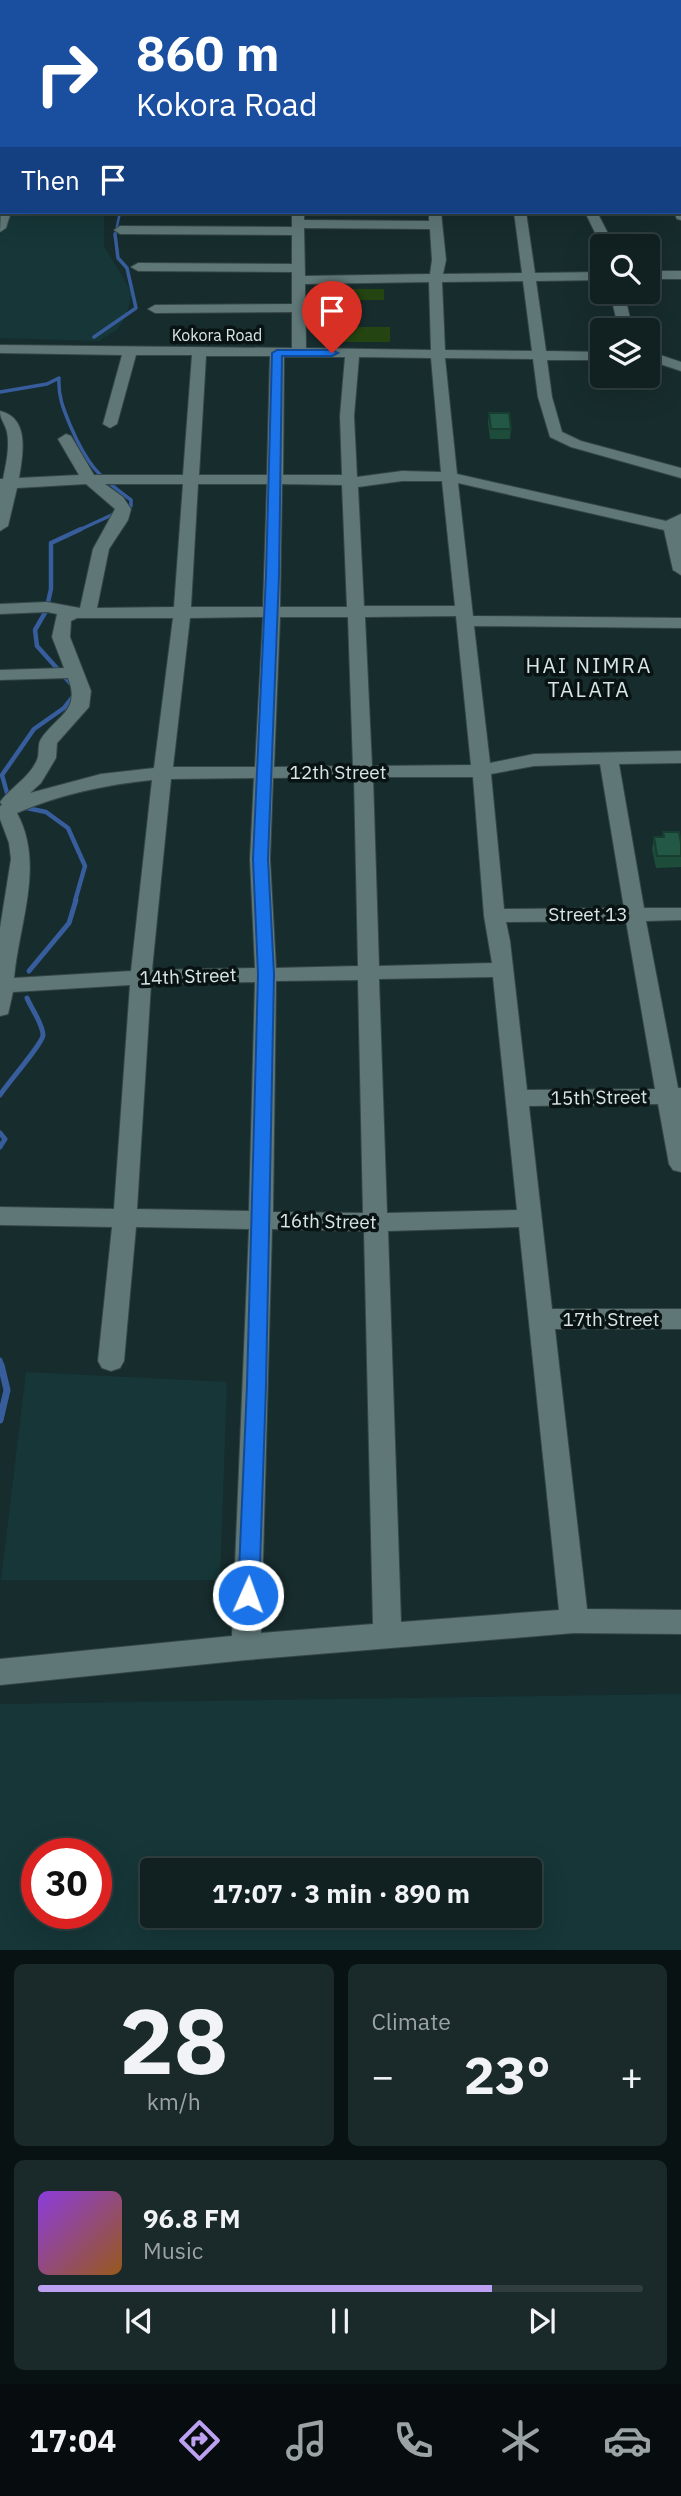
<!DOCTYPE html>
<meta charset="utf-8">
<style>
body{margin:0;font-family:"IBM Plex Sans",sans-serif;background:#1a292a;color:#f1f3f6;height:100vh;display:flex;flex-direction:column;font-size:26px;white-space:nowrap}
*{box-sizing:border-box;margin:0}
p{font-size:23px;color:#9ca3a5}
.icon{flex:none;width:38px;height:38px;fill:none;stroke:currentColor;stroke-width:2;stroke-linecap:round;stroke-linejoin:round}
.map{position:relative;height:1950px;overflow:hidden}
.drawer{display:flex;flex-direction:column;gap:14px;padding:14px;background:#091213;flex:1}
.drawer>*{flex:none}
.hud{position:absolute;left:0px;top:0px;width:682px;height:214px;box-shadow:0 7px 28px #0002,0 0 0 2px #303e40;background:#1a4fa0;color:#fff;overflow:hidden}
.tools{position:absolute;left:590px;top:234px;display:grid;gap:14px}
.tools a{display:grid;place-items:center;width:70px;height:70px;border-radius:7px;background:#112122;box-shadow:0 7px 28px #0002,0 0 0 2px #303e40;font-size:35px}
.speed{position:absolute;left:21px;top:1838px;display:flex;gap:14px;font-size:35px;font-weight:700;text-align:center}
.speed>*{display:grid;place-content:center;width:91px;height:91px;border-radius:50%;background:#112122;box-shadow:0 7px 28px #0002,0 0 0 2px #303e40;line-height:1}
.speed .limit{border:10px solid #d22;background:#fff;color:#111}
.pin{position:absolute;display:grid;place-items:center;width:60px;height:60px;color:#fff;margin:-72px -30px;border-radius:50% 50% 50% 0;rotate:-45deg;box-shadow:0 0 7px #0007}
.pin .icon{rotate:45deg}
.me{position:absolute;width:77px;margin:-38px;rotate:2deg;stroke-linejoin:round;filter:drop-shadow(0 0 5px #0008)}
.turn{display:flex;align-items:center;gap:24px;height:147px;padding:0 21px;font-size:32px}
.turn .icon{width:91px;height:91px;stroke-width:2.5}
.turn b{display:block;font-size:49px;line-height:60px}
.then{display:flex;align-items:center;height:66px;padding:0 21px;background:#0003;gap:14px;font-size:26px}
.big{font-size:52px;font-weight:700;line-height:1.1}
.drawer .card{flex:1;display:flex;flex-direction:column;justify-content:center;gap:10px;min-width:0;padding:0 24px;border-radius:10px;background:#1a292a}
.drawer .dial{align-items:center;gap:0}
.dial b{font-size:91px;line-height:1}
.song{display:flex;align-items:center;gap:21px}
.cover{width:84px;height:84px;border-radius:10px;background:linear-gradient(135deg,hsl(270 70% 55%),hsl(30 70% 35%))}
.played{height:7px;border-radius:4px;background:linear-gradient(90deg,#bca0f2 75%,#303e40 75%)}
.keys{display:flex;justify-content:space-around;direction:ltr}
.heat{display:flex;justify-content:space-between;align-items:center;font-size:38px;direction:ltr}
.drawer .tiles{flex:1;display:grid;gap:14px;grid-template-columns:1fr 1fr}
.card:last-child{grid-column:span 2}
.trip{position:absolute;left:140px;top:1858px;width:402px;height:70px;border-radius:7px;background:#112122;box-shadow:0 7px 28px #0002,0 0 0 2px #303e40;font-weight:700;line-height:70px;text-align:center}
.dock{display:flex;height:112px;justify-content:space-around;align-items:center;background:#070d0e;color:#9ca3a5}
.dock .icon{width:49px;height:49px}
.dock .on{color:#bca0f2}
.dock b{font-size:32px;color:#f1f3f6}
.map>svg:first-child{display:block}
.built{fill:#163637;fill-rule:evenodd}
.green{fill:#244411}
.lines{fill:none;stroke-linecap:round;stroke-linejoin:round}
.stream-far4{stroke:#375d9d;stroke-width:2.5}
.stream-far3{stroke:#375d9d;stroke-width:3.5}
.stream-far2{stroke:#375d9d;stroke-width:4.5}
.stream-far1{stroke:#375d9d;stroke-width:5}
.stream{stroke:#375d9d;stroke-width:7}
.minor-casing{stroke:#354647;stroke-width:2}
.major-casing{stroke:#354647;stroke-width:2}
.minor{fill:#5f7777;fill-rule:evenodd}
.major{fill:#5193ab;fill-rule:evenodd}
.wall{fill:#1d4c3b}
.building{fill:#225845;stroke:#183e30;stroke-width:2}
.route{fill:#1a73e8;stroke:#114b97;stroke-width:2}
.labels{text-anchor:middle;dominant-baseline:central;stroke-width:7;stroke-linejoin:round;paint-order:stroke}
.far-street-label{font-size:16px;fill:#d8e5e5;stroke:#091313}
.street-label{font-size:19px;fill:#d8e5e5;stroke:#091313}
.neighbourhood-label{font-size:21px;letter-spacing:2px;fill:#d8e5e5;stroke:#091313}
</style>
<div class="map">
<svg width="681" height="1950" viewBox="0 0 681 1950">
<rect width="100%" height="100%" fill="#172c2d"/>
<g class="built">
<polygon points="8,212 104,212 104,246 132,293 127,314 118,329 99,341 0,338 0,236"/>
<polygon points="26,1372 227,1382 220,1580 1,1580"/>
<path d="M681,1694v256h-681v-246zM96,1853v60h-59v-60zM152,1871h378v45h-378z"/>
</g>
<g class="green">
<rect x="333" y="289" width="51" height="11"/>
<rect x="331" y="327" width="59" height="15"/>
</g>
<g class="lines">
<g class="stream-far4">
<polyline points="144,2 146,0"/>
<polyline points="115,236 120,212"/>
</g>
<g class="stream-far3">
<polyline points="94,337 136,308 127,268 118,258 115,234"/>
<path d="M0,392l47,-8 12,-6c-1,18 4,30 11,47 17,40 27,50 61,75v6l-6,2"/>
<polyline points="77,531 116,513"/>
</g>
<g class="stream-far2">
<polyline points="72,685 37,646 35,630 46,611 51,589 51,543 81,529"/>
<polyline points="9,800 2,775 34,729 64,708 76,693"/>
<polyline points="22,807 46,812 68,828 85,866 75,901"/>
</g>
<g class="stream-far1">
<polyline points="29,971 69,923 76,900"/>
<path d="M0,1095c7,-11 43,-52 43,-60 0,-11 -12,-27 -16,-37"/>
<polyline points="0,1133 5,1139 0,1147"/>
<polyline points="0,1360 2,1367"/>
</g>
<polyline class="stream" points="0,1420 7,1390 1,1365"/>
<g class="minor-casing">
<g id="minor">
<polygon points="220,0 230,0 219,2"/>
<polygon points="291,0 301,0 290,2"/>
<polygon points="395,0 405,0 394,2"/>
<polygon points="486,0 496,0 485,2"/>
<rect x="551" y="0" width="10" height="2"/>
<rect x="604" y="0" width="10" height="2"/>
<rect x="669" y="0" width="10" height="2"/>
<rect x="0" y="81" width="2" height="6"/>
<rect x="0" y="115" width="2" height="6"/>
<polygon points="681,208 681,220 677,219 674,212 681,212"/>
<polygon points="1,209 11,212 6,228 0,232"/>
<path d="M292,212h12v8l125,1v-9h12l5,48 -3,14 79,-1 -8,-61h12l9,61 67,-1v8l-66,1 10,70 56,1v8h-55l5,37 10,35 19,9 100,27v10l-110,-31 -21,-10 -12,-40 -5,-38 -88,-1 12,116 209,47 15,-7v61l-8,-5 -9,-40 -206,-47 15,133 208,2v10l-207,-2 16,137 44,-9 147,-3v12l-62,1 25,144h37v12l-35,1 32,167h3v84l-8,-2 -4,-6 -11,-60 -129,2 23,203h129v20h-126l32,280 94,1v24l-107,-1 -328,27 -246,25v-26l232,-23 17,-407 -113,-2 -12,134 -4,7 -9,3 -9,-3 -4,-7 14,-134 -112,-2v-18l114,2 16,-224 -117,7 -5,22 -8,2v-88l11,-69 -2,-16 -9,-24v-13l2,-1 -2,-3c11,-15 29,-24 37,-42 3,-7 0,-15 4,-21 16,-24 40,-28 27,-61l-68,2v-10l64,-2 -12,-31 5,-23 -10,-2 -47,2v-10l47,-2 33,6 13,-59 22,-40 -29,-25 -69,4 -9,38 -8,5v-52h3c3,-15 7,-32 4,-47 -2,-9 -7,-12 -7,-21 30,7 23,43 19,67l60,-3 -21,-36 8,-5 5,2 23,39h89l9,-120h-56l-19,69 -7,4 -7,-4 19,-69 -122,-2v-8l292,3v-36l-137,1 -7,-4 7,-4 137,-1v-32l-154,-1 -7,-4 7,-4 154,1v-29l-172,-1 -6,-4 6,-4 172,1zM304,228l126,1 2,31 -2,14 -125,2zM523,281l9,70 -87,-1 -3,-68zM429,282l2,68 -125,-2 -1,-64zM206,356h64l-3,119h-68zM284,357h61l-5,59 2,59h-59zM359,357l72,1 10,114 -39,-1 -45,6 -3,-61zM402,481h40l13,125h-91l-6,-119zM105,484h78l-9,123 -77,1 12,-59 19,-29 3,-11 -8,-12zM198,484h69l-4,123h-72zM282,484l60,1 5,122h-67zM456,616l15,149 -99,1 -7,-149zM263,617l-8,150h-82l17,-149zM280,617h68l5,149 -79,1zM77,618h96l-19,150 -53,6 -71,19 11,-10 15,-25 1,-15 32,-36 2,-16 -21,-54 1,-16zM600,764l24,144 -120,1 -13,-135 43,-8zM354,777l4,189 -82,2 -6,-109 3,-81zM373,777h100l11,139 8,47 -113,3zM254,778l-4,81 5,109 -103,2 19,-191zM152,780l-21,191 -117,7c5,-55 31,-113 3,-165 44,-19 87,-28 135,-33zM626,921l29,168 -128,1 -17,-149 -4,-19zM493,977l24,233 -130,3 -8,-234zM358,980l5,233 -90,-1 3,-231zM255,982l-6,229 -112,-2 14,-225zM519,1227l40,383 -158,12 -13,-391zM272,1229l92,2 9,393 -112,9z"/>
<polygon points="585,212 597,212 615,247 602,247"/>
<rect x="648" y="271" width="33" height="8"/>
<polygon points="610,292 624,292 633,331 619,331"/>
<polygon points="648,351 681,362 681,371 648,360"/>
</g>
</g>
<g class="major-casing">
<polygon id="major" points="359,0 380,0 381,2 360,2"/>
</g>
<use href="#minor" class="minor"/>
<use href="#major" class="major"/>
</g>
<g class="wall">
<polygon points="489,413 511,429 510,439 490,439 488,423"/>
<polygon points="663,832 681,843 681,867 656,868 652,849 654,837 662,837"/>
</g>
<g class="building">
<polygon points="489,413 509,413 511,429 491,429"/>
<polygon points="663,832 679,832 681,843 681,856 657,856 654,837 664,837"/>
</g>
<polygon class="route" points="277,350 332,350 338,353 332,356 282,356 279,575 268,859 274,974 266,1385 259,1595 256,1601 248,1604 241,1601 238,1595 247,1385 258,974 253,859 266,575 272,353"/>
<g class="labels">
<g class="far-street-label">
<text x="217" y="335">Kokora Road</text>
</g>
<g class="street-label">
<text x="338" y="772">12th Street</text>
<text x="588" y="914">Street 13</text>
<text transform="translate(188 976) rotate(-2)">14th Street</text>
<text transform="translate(599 1097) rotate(-1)">15th Street</text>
<text transform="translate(328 1221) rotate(1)">16th Street</text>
<text x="611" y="1319">17th Street</text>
</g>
<g class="neighbourhood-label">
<text x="589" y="665">HAI NIMRA<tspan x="589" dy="24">TALATA</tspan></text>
</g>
</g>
</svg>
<div class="tools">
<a><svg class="icon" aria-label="search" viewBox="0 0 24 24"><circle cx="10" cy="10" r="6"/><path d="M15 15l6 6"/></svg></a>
<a><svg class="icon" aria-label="layers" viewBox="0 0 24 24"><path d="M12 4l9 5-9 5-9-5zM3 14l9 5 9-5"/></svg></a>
</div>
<div class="speed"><div class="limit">30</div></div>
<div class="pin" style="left:332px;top:353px;background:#d93025"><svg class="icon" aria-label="arrive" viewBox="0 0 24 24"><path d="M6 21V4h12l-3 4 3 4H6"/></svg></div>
<svg class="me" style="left:248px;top:1595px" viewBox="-20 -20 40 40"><circle r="17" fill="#1a73e8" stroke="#fff" stroke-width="3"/><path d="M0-11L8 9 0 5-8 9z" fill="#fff"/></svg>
<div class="trip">17:07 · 3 min · 890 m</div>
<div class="hud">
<div class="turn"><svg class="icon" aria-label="right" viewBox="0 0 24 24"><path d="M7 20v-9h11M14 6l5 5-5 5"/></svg><div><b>860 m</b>Kokora Road</div></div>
<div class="then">Then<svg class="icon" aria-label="arrive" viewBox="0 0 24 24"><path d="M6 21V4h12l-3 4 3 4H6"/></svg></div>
</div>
</div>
<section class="drawer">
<div class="tiles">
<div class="card dial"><b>28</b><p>km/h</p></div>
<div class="card"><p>Climate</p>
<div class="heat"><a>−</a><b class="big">23°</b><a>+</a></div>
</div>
<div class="card">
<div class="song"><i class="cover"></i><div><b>96.8 FM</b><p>Music</p></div></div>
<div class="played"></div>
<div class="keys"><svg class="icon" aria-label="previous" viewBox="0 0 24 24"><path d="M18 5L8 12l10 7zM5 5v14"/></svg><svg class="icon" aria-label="pause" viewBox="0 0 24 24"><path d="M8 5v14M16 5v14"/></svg><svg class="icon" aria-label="next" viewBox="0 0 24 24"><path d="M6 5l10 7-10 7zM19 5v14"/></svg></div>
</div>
</div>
</section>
<nav class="dock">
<b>17:04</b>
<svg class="icon on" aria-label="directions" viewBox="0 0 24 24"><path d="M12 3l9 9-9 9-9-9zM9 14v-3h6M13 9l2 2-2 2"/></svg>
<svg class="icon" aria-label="music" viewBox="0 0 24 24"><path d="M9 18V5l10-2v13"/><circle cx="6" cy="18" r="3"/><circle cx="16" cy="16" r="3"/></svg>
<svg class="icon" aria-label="phone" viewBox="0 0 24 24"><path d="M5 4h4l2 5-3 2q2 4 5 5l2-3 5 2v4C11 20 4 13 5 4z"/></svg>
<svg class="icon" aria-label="climate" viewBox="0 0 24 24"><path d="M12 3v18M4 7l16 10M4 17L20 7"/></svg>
<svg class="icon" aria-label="car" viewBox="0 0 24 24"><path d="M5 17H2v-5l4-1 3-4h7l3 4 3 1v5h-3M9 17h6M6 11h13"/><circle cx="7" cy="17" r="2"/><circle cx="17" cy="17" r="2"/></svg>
</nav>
